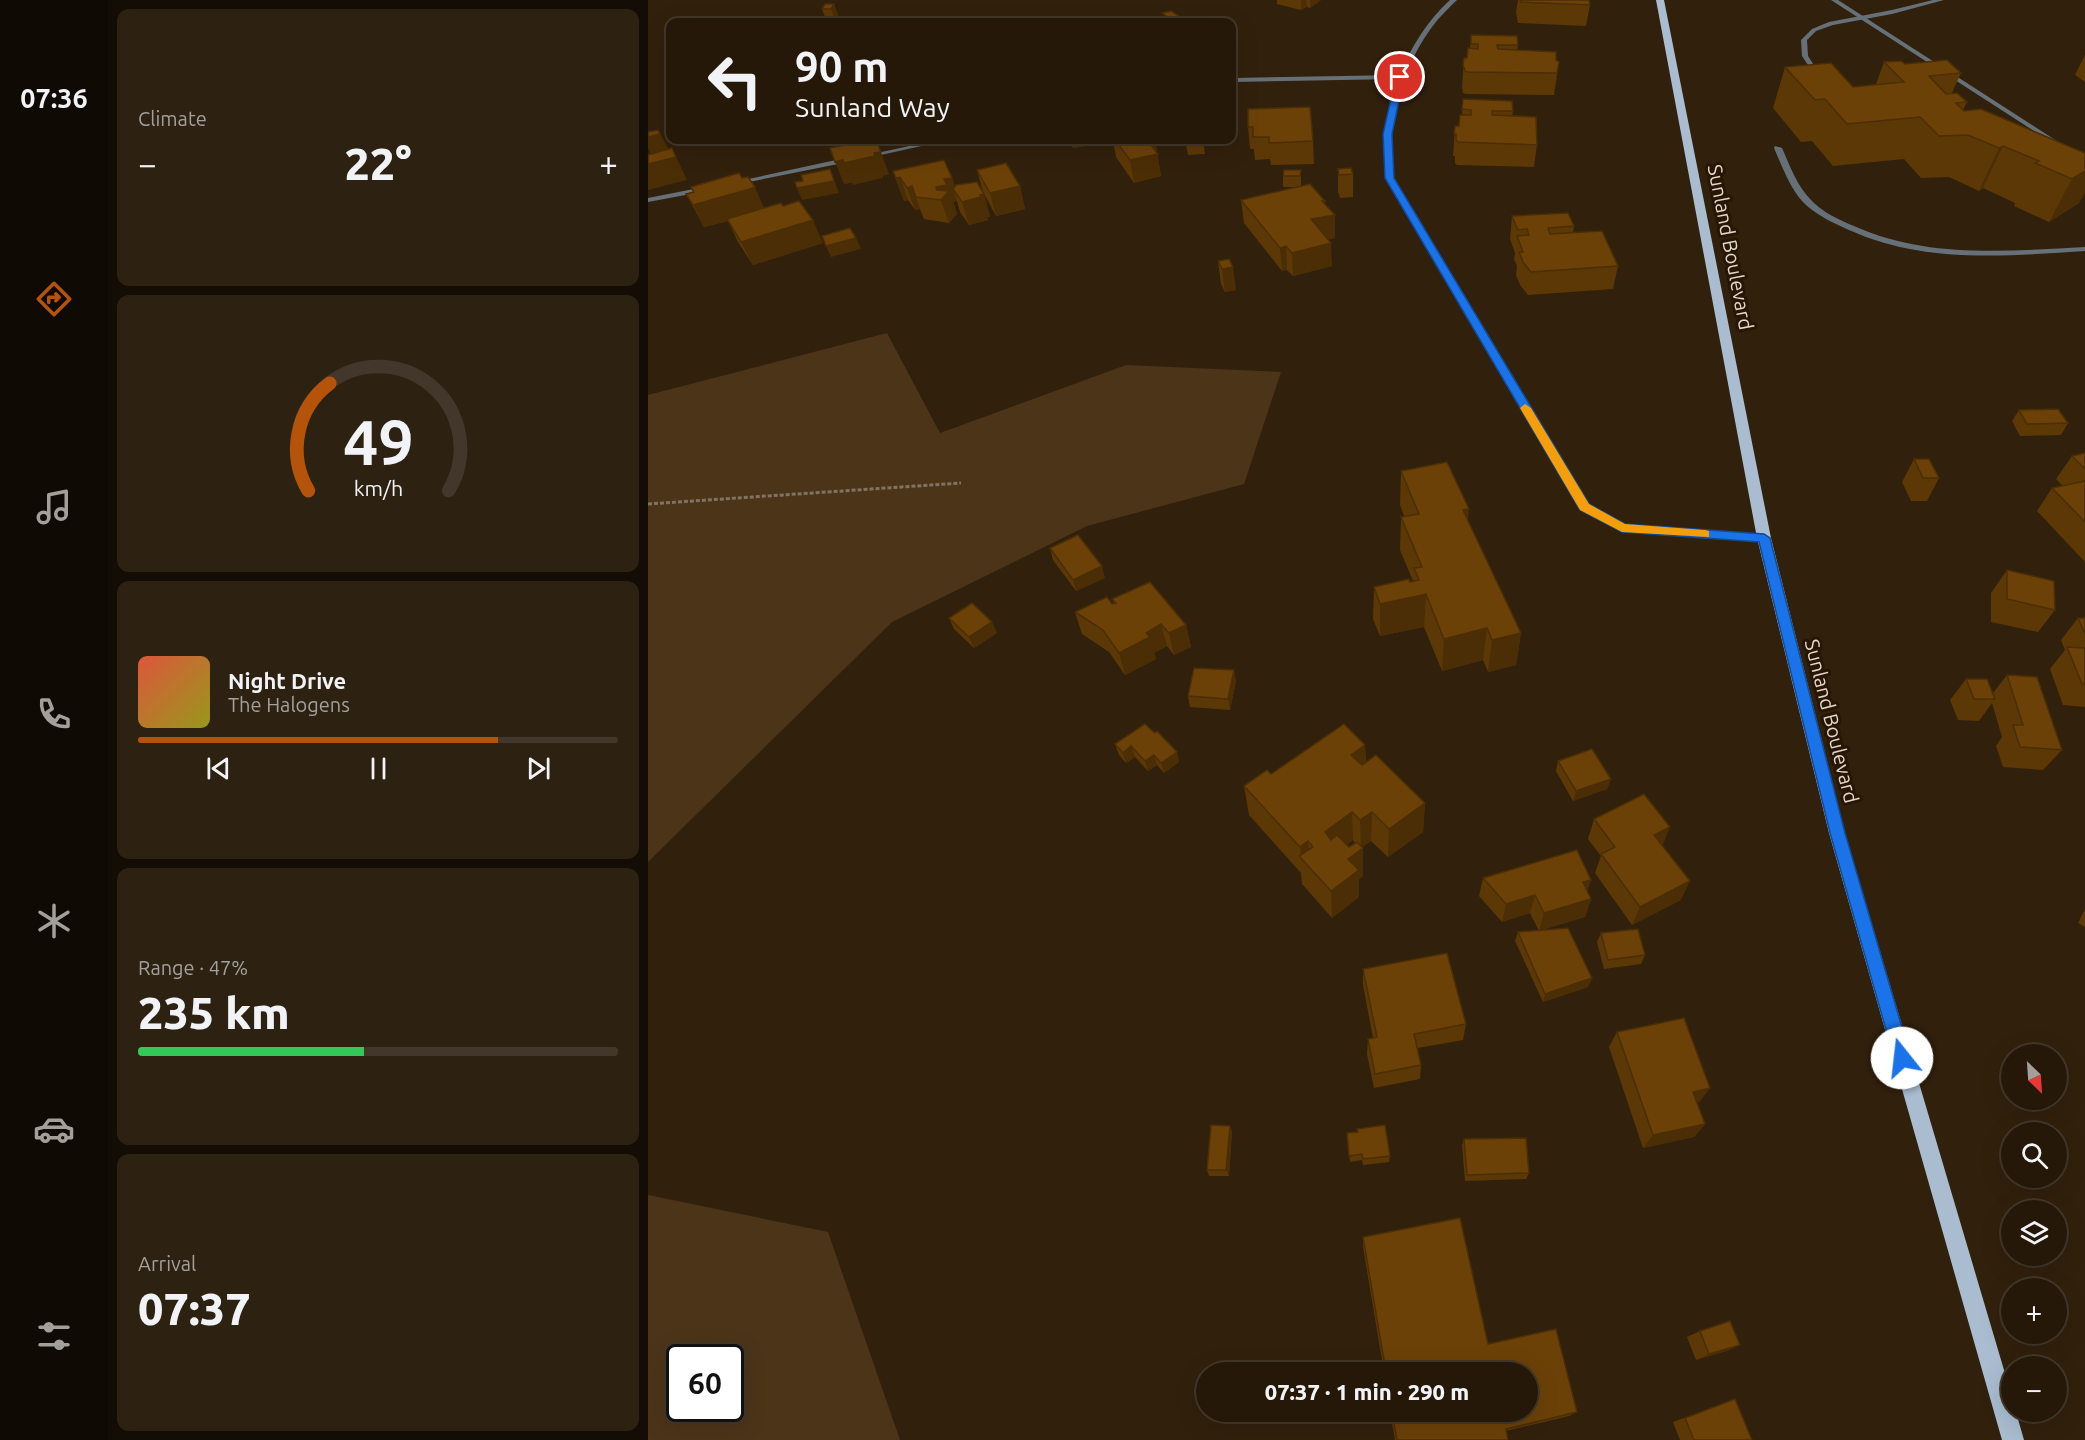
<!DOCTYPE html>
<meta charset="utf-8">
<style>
body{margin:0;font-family:Ubuntu,sans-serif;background:#2d2112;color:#f1f3f6;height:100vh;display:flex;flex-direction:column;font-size:22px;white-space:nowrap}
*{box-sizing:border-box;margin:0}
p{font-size:20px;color:#a3a09c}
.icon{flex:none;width:33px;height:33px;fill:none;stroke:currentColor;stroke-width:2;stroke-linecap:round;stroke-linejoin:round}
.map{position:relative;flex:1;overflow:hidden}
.side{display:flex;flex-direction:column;gap:9px;padding:9px;background:#140d05;width:540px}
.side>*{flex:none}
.hud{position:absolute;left:18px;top:18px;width:570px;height:126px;border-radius:12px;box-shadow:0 6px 24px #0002,0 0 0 2px #42372a;background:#251809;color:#f1f3f6;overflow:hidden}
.needle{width:39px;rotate:155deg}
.fabs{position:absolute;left:1353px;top:1044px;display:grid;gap:12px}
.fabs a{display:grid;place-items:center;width:66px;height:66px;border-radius:50%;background:#251809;box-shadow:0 6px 24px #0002,0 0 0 2px #42372a;font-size:30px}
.speed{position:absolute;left:18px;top:1344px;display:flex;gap:12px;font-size:30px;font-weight:700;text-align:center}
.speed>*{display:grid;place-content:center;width:78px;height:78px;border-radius:50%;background:#251809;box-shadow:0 6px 24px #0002,0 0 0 2px #42372a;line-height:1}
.speed .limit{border:3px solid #111;border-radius:9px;background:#fff;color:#111}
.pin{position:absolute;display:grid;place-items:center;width:51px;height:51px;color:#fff;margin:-26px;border:3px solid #fff;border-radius:50%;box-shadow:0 2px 6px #0007}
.me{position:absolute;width:66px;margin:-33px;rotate:344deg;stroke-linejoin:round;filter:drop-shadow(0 0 4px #0008)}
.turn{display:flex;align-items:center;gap:21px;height:126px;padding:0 30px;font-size:27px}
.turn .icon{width:78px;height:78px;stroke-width:2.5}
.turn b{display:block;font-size:42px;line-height:51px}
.big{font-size:45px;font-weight:800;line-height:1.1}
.side .widget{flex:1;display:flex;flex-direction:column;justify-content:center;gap:9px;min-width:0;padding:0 21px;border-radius:12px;background:#2d2112}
.side .dial{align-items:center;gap:0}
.dial svg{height:156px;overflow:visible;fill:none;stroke:#42372a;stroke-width:7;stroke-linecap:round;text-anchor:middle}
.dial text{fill:#f1f3f6;stroke:none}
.song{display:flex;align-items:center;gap:18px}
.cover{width:72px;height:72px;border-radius:9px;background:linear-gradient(135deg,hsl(10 70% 55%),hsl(60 70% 35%))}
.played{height:6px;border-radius:3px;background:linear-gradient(90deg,#b45309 75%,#42372a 75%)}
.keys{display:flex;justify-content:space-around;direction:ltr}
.heat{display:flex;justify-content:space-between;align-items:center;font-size:33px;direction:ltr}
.charge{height:9px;border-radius:4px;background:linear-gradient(90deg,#34c759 47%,#42372a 0)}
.trip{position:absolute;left:548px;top:1362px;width:342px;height:60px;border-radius:30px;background:#251809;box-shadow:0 6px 24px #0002,0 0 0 2px #42372a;font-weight:800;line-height:60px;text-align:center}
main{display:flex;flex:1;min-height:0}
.dock{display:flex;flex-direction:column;width:108px;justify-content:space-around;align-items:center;background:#0f0a04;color:#a3a09c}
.dock .icon{width:42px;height:42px}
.dock .active{color:#b45309}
.dock b{font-size:27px;color:#f1f3f6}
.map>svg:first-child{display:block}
.green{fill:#4c3419;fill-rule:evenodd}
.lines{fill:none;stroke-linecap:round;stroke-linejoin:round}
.path{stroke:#817262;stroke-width:3;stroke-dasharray:4 2;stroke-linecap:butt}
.service{fill:#667079;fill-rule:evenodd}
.minor{fill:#667079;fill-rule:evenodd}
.primary{fill:#a9bcd0;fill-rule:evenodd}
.wall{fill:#5c3807;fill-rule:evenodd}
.shaded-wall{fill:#4b2e06}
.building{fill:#6b4108;stroke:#4b2e06;stroke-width:1.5}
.route{fill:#1a73e8;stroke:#114b97;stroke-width:1.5}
.slow{fill:#f59e0b}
.labels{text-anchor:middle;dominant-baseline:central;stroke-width:6;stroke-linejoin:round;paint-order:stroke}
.street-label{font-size:20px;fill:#e3d7cb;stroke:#271604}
</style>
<main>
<nav class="dock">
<b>07:36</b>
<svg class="icon active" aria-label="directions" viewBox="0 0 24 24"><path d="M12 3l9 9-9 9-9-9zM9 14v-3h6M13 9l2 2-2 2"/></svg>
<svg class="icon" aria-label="music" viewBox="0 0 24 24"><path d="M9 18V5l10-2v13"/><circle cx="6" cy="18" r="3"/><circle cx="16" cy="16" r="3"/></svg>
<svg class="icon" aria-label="phone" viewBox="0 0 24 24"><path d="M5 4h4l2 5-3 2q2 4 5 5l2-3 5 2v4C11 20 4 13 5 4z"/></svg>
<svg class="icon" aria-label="climate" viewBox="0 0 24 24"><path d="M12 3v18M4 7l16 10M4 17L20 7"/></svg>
<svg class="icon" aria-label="car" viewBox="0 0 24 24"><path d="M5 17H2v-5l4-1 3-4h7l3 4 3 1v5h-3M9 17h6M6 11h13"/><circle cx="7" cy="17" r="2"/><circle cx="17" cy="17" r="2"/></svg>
<svg class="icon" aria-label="filters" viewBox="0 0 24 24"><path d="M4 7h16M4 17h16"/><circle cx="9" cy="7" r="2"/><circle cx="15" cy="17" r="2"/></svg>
</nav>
<section class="side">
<div class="widget"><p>Climate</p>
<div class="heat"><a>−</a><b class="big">22°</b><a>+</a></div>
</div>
<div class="widget dial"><svg viewBox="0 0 100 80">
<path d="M14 69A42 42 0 1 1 86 69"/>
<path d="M14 69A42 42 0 0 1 25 14" stroke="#b45309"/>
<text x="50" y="56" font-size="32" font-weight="700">49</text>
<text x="50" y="72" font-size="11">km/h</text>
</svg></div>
<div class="widget">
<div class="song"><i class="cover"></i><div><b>Night Drive</b><p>The Halogens</p></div></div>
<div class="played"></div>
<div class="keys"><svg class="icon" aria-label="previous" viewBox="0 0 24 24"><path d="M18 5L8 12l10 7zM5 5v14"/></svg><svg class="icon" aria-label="pause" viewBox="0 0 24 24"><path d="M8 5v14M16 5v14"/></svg><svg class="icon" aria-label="next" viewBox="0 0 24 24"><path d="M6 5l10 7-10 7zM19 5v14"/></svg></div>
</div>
<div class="widget"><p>Range · 47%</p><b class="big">235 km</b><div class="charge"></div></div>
<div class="widget"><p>Arrival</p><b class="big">07:37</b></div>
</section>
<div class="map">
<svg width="1437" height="1440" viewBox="0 0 1437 1440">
<rect width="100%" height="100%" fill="#31200c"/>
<g class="green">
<polygon points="239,333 292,433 478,365 633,372 596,484 439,526 244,622 0,862 0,395"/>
<path d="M0,1195l180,37 72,208h-252zM32,1358h50v50h-50z"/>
</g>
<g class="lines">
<polyline class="path" points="0,504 313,483"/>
<g class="service">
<polygon points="1285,0 1296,0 1244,14 1185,25 1168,31 1159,40 1160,56 1175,79 1174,80 1170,80 1154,56 1153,40 1164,29 1181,22 1244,10"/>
<path d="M1127,146l7,2c8,18 15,38 29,52 11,12 28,20 43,26 74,33 152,25 231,21v4c-80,5 -161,13 -236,-21 -16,-7 -35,-16 -47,-29 -13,-15 -20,-35 -28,-53z"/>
</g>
<g class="minor">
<path d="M802,0h7c-9,9 -18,17 -25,27 -23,31 -37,71 -40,109 -1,14 1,28 1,42l195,326 36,20 140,10 5,4 -1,3 -146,-9 -42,-22 -195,-332c0,-37 0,-64 13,-99l-166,3v-4l167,-3c13,-29 28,-54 51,-75z"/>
<polygon points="1183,0 1190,0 1437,159 1437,164"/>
<polygon points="289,140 301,140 219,158 215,156"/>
<polygon points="202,157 206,159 205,161 86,185 82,183"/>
<polygon points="61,186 65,188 64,190 0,202 0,198"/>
</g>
<polygon class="primary" points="1008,0 1016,0 1123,538 1197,833 1364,1397 1364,1412 1368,1412 1376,1440 1354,1440 1181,833 1149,702 1109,538"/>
</g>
<g class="wall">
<polygon points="629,0 673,0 662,8 659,7 653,10 629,4"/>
<polygon points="870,0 941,0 942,5 938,26 870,23 868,12"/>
<polygon points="186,4 192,22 179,22 174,9"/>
<polygon points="823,35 870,45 869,50 911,62 906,95 818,94 815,93 814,87 816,58 819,58 822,48"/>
<polygon points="1437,55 1437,82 1427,75"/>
<polygon points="1236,62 1257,64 1313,73 1304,93 1319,102 1315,110 1316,111 1437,153 1437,192 1431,203 1401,222 1366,206 1367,203 1335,188 1331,191 1301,177 1273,178 1256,159 1185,166 1164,141 1153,142 1125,108 1137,67 1205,87 1228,84"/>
<polygon points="815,99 865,111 864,116 889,145 886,167 809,165 807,163 807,156 805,156 807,126 811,126 814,115"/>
<polygon points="600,109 665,141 666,164 623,165 622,159 607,160 606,149 602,149 600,127"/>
<polygon points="420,140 449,140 449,143 443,145 425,148"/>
<polygon points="465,140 507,140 513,176 486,183 468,157"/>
<polygon points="537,140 555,140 557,154 540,155"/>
<polygon points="690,169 705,174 705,197 692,198 690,192"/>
<polygon points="329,170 372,186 377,209 348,216 335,192"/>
<polygon points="653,170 653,186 677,204 687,238 680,239 684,266 645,276 639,270 634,271 596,223 593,200 647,187 635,187 635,176"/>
<polygon points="245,171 304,178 307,187 336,194 342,217 339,217 340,220 321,225 312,212 309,201 305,202 309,214 301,223 276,219 272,209 267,210 260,200 256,201"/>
<polygon points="43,187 116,208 135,206 175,243 105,265 90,242 80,221 56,227 38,194 45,192"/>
<polygon points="864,216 926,226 925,233 970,266 965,289 880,295 872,285 868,275 869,266 866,259 867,253 862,239"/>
<polygon points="570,261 588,290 577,292 573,284"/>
<polygon points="1371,410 1420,423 1413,435 1372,436 1364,421"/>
<polygon points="1437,453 1437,562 1389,511 1404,488 1415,486 1408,479 1424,456"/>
<polygon points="1266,459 1291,478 1279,501 1263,501 1254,482"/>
<polygon points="753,471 820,521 873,633 868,665 840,672 835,660 794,671 776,627 732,636 725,619 726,587 765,581 752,550 753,517 756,516 752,505"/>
<polygon points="402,548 457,578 428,591 405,560"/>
<polygon points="1359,570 1407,610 1390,632 1343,622 1343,593"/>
<polygon points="464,599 538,625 543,647 526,655 519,646 506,653 508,659 477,675 461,652 434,634 427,612 464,604 466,604"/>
<polygon points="301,618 349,633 326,648 306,629"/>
<polygon points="1430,618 1437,618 1437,707 1415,705 1402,669 1417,650 1413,640"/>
<polygon points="1359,675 1414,750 1395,770 1355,767 1348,746 1354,737 1344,703 1331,721 1310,720 1302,700 1318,679 1345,693"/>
<polygon points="588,681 582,710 542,707 540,696"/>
<polygon points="507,733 529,752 531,762 516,773 509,765 500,771 487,757 478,763 471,755 467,744"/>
<path d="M717,745l1,18 59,40 -2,29 -35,25 -17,-16 -9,6 1,29 -4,3v18l-27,21 -30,-34 -1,-11 -52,-58 -5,-29 27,-12zM705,840l2,3 -6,4 -2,-2z"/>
<polygon points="910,761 963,779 959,789 925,801 908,771"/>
<polygon points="946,819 1014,846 1033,900 984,925 947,873 953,856 940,839"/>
<polygon points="835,878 939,891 943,899 937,917 893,930 944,978 940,987 895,1002 867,941 870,932 891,931 882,913 854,922 831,896"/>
<polygon points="1437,909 1437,927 1430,923"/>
<polygon points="953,933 997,955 993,964 956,969 949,942"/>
<polygon points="715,969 818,1024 815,1040 770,1048 773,1065 772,1079 726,1088 719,1054 720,1039 725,1038 715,985"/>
<polygon points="969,1032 1062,1088 1051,1102 1049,1102 1057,1124 1046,1137 995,1148 961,1047"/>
<polygon points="582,1126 584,1132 581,1176 561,1176 559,1170"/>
<polygon points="699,1133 742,1156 741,1162 715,1165 714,1160 702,1162"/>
<polygon points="816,1139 881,1173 878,1179 817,1181 814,1145"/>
<polygon points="812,1218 840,1344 908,1329 929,1412 921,1416 858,1431 860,1440 747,1440 742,1412 879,1412 879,1372 736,1372 715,1247 715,1237"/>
<polygon points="1052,1331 1092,1345 1078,1351 1048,1360 1039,1337"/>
<polygon points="1087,1399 1104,1440 1032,1440 1025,1422"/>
</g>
<g class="shaded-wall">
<polygon points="653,0 658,0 659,7 653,10"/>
<polygon points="662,0 673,0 662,8"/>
<polygon points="186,4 192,22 188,22 183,9"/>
<polygon points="911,62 908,84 906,95 909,73"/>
<polygon points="10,130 22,152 6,161 0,148 0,137"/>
<polygon points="424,140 449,140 449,143 443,145 425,148"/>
<polygon points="498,140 507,140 513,176 486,183 482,160"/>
<polygon points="1355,146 1335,188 1331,191 1351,148"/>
<polygon points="24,148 39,180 0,190 0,164"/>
<polygon points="233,152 241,174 235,176 235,178 205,185 204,183 196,184 187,162"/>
<polygon points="182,169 191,193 154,200 149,188"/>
<polygon points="1437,171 1437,192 1431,203 1401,222 1424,179"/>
<polygon points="252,177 260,200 256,201 248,178"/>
<polygon points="304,178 310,195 305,189 309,201 305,202 309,214 301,223 288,187 296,179"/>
<polygon points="264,186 272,209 267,210 259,188"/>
<polygon points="372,186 377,209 348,216 342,193"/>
<polygon points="107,187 117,210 113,212 56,227 45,205"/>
<polygon points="336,194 342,217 339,217 340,220 321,225 314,202"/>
<polygon points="674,201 677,201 677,217 687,215 687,238 664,242 663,219"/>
<polygon points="165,220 175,243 105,265 93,242"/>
<polygon points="208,238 213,249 183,257 178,246"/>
<polygon points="683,243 684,266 645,276 644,253"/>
<polygon points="638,246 639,270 634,271 632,248"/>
<polygon points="585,267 588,290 577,292 574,269"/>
<polygon points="821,509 818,542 815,510"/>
<polygon points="454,566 457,578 428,591 425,580"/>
<polygon points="778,594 776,627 732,636 732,604"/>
<polygon points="344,622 349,633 326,648 321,637"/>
<polygon points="513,624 519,646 506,653 508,659 477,675 471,653 498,633"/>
<polygon points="538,625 543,647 526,655 521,633"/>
<polygon points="839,628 835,660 794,671 796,639"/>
<polygon points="873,633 868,665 840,672 844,640"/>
<polygon points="586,670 588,681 582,710 580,699"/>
<polygon points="717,745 718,775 703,755"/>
<polygon points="483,746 487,757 478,763 475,753"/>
<polygon points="529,752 531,762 516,773 513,763"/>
<polygon points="506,755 509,765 500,771 497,761"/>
<polygon points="963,779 959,789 925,801 928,791"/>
<polygon points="777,803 775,832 740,857 741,829"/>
<polygon points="704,812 705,840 678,861 677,832"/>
<polygon points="724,812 723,841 713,848 712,820"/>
<polygon points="1022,827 1014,847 1006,835"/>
<polygon points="660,841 663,869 653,859 652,847"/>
<polygon points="715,848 715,876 711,879 711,897 684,918 683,891 700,859"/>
<polygon points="943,880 937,898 935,882"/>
<polygon points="1042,881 1033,900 984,925 992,907"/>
<polygon points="887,895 882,913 854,922 858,904"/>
<polygon points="943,899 937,917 891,931 896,913"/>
<polygon points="944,978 940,987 895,1002 897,994"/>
<polygon points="1062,1088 1051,1102 1034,1106 1045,1092"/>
<polygon points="1057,1124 1046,1137 995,1148 1005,1135"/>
<polygon points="582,1126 584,1132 581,1176 578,1170"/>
<polygon points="1092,1345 1078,1351 1048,1360 1061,1354"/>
</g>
<g class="building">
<polygon points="872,0 941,0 942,5 873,2"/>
<polygon points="177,4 186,4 183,9 174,9"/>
<polygon points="523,11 540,22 496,22 518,16 514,13"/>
<polygon points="480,20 484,22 470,22"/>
<polygon points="823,35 869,36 870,45 849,45 850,49 908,52 908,60 911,62 909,73 820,72 817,71 815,65 816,58 819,58 820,48 830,49 830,44 823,44"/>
<polygon points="1299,60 1313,73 1281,76 1298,94 1309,93 1319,102 1308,103 1316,111 1333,109 1437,153 1437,171 1424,179 1387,163 1391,161 1355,146 1351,148 1320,135 1291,136 1272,117 1199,124 1177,99 1167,100 1137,67 1183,63 1205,87 1256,82 1236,62 1253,61 1257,64"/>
<polygon points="815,99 864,101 865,111 844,111 844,115 888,117 889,145 810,142 808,140 808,134 806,134 807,126 811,126 812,115 823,115 823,110 814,109"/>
<polygon points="662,107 665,141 621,143 621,137 605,137 605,127 600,127 600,109"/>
<polygon points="10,130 12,134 0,137 0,132"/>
<polygon points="223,140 228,140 233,152 226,153 227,156 196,163 195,160 187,162 182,148"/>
<polygon points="467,140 499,140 510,154 482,160"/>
<polygon points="537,140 555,140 555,143 538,144"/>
<polygon points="24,148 28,157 0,164 0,155"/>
<polygon points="296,160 304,178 296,179 299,185 288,187 289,190 301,191 293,200 268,197 264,186 259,188 252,177 248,178 245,171"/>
<polygon points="358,163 372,186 342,193 329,170"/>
<polygon points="703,168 705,174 691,175 690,169"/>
<polygon points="182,169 186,181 149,188 147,182 155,181 153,175"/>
<polygon points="636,170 653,170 652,176 635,176"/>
<polygon points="91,173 94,178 100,177 107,187 102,189 45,205 38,194 46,192 43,187"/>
<polygon points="329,182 336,194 332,195 333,197 314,202 305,189 308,185"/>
<polygon points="662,184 677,201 674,201 687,215 663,219 683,243 644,253 638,246 632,248 593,200"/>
<polygon points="151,201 165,220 93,242 79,219 133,203 135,206"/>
<polygon points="920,213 926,226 900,228 902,234 954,231 970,266 883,272 875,262 871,252 875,252 869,236 881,235 879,229 870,230 864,216"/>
<polygon points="202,228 208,238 178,246 174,236"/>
<polygon points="581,259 585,267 574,269 570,261"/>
<polygon points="1410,409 1420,423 1379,424 1371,410"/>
<polygon points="1437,453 1437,469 1424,456"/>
<polygon points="1266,459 1281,459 1291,478 1275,478"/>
<polygon points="799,462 821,509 815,510 873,633 844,640 839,628 796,639 778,594 732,604 726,587 761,579 762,582 771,580 766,568 774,567 753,517 771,514 753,471"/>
<polygon points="1437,481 1437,522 1404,488"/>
<polygon points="430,535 454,566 425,580 402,548"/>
<polygon points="1359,570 1406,581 1407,610 1359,599"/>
<polygon points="502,582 538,625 521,633 513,624 498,633 502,637 471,653 455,630 427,612 459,597 464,604 468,603 464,599"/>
<polygon points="324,603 344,622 321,637 301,618"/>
<polygon points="1430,618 1437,618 1437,634"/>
<polygon points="1419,647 1437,648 1437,684 1434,684"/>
<polygon points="546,668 586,670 580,699 540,696"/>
<polygon points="1359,675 1389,677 1414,750 1372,747 1365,725 1375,725"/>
<polygon points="1318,679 1339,679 1347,699 1326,699"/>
<polygon points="497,724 507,733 509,731 529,752 513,763 506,755 497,761 483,746 475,753 467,744"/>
<polygon points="696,724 717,745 703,755 714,765 728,755 777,803 741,829 724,812 712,820 704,812 677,832 683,840 689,835 701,847 709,842 715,848 700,859 711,870 683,891 651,856 665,847 660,841 652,847 596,786 619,770 623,774"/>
<polygon points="944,749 963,779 928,791 910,761"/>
<polygon points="996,794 1022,827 1006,835 1042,881 992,907 953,854 967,847 946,819"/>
<polygon points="929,850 943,880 935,882 943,899 896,913 887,895 858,904 835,878"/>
<polygon points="920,928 944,978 897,994 870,932"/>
<polygon points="990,929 997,955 960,960 953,933"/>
<polygon points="799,953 818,1024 766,1034 773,1065 727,1074 720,1039 729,1037 715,969"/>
<polygon points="1036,1018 1062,1088 1045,1092 1057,1124 1005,1135 969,1032"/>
<polygon points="563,1125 582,1126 578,1170 559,1170"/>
<polygon points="737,1125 742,1156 715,1159 714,1154 701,1156 699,1133 710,1132 709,1129"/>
<polygon points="878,1138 881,1173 819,1175 816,1139"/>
<polygon points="812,1218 840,1344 908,1329 929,1412 858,1429 860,1440 749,1440 744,1412 879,1412 879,1372 738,1372 715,1237"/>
<polygon points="1082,1321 1092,1345 1061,1354 1052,1331"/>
<polygon points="1087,1399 1104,1440 1046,1440 1037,1418"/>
</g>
<polygon class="route" points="752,75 756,77 744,134 746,178 941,504 977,524 1116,534 1122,538 1197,833 1263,1058 1260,1064 1254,1066 1248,1064 1246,1058 1182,833 1111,542 974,532 932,510 737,178 735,134 748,77"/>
<polygon class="slow" points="877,404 883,408 941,504 977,524 1057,530 1061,531 1061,537 974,532 932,510 872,408"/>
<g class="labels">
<g class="street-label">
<text transform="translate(1083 247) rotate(79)">Sunland Boulevard</text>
<text transform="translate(1184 721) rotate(76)">Sunland Boulevard</text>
</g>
</g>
</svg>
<div class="fabs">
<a><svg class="needle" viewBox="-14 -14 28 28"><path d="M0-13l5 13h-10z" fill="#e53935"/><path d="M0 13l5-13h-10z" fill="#a3a09c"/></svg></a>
<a><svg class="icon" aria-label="search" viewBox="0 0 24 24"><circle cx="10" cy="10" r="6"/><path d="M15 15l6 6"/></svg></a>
<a><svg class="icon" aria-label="layers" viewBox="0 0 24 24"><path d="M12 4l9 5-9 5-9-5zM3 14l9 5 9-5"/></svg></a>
<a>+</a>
<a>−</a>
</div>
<div class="speed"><div class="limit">60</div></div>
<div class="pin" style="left:752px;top:77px;background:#d93025"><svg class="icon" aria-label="arrive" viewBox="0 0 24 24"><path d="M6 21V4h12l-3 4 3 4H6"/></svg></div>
<svg class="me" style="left:1254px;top:1058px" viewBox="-20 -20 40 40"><circle r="19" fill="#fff"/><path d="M0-13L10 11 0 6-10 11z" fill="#1a73e8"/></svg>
<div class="trip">07:37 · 1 min · 290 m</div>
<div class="hud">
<div class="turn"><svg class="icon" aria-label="left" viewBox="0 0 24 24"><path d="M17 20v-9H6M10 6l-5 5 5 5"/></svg><div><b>90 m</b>Sunland Way</div></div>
</div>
</div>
</main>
